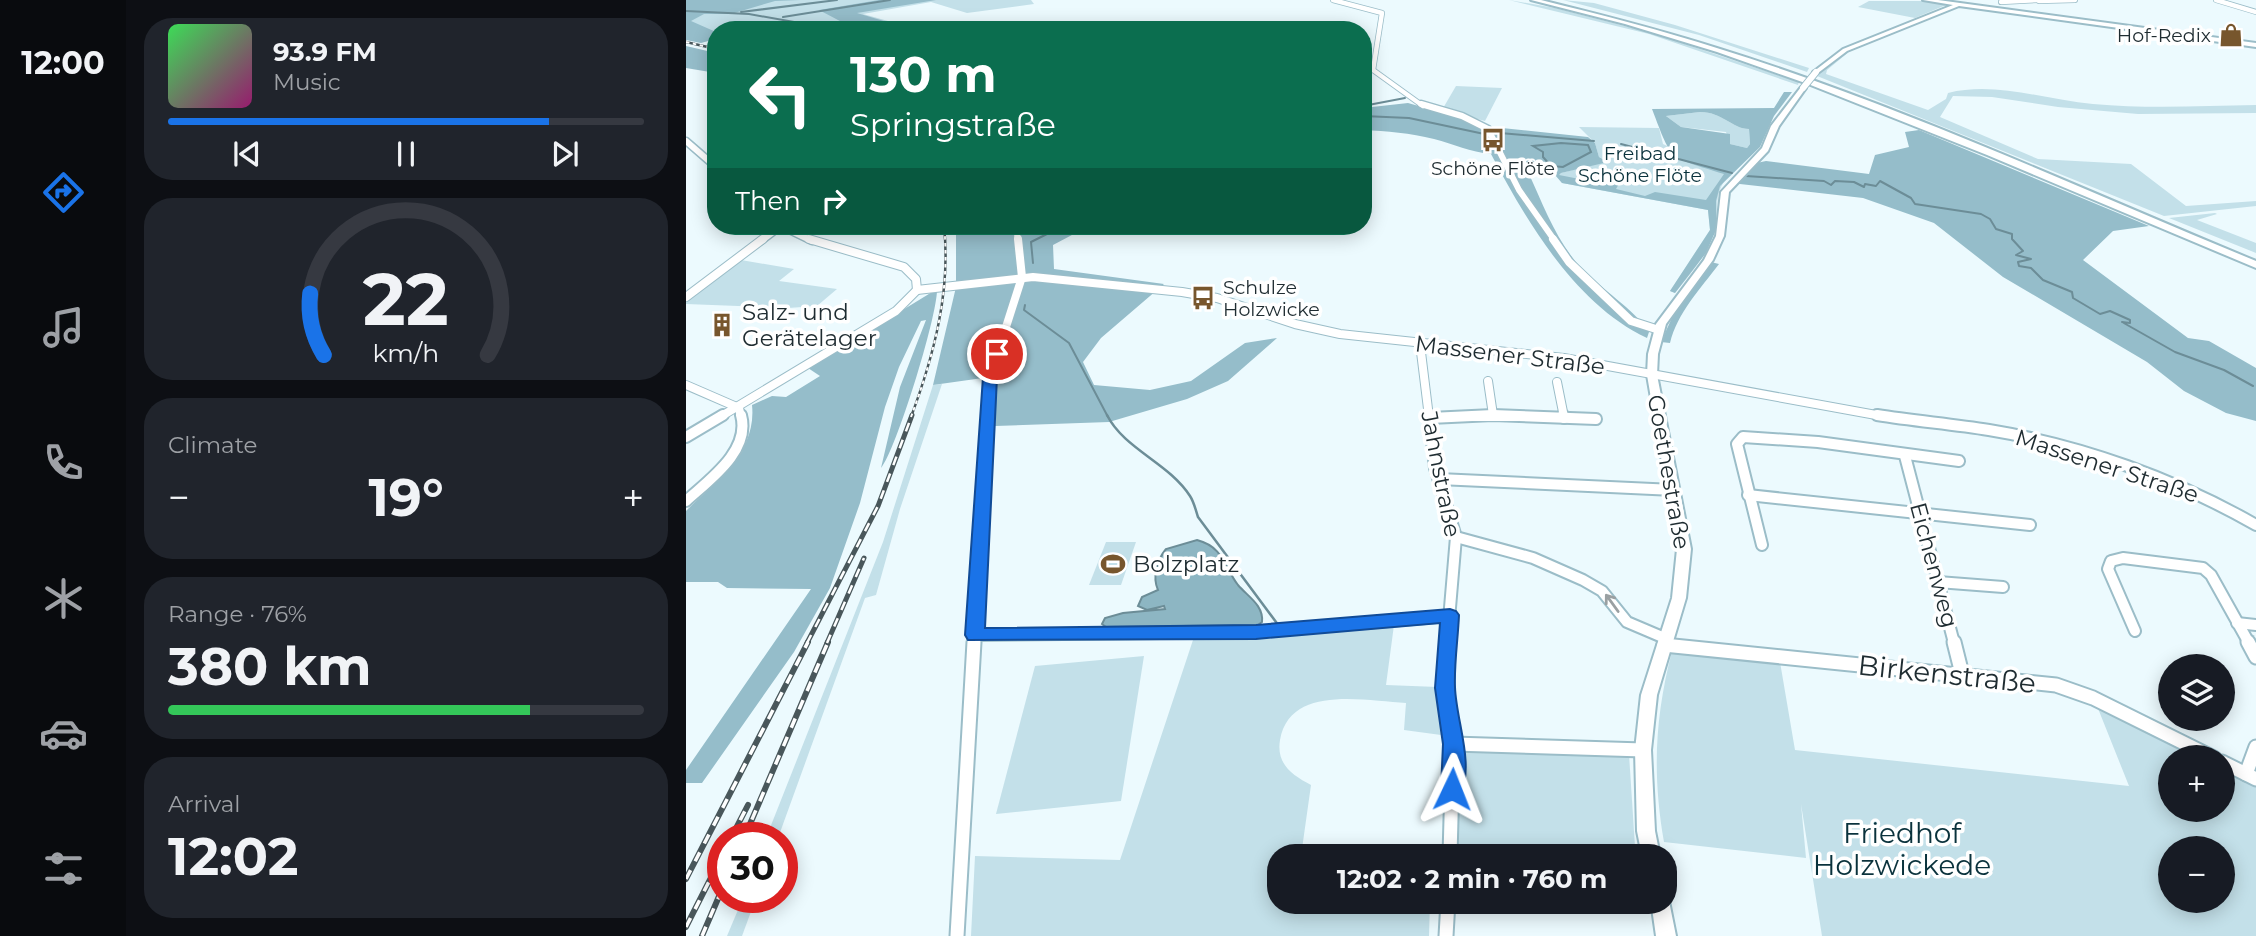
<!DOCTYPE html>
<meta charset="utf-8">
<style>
body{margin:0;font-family:Montserrat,sans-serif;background:#20242c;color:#f1f3f6;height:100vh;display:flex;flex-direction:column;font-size:26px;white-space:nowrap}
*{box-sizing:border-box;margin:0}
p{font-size:23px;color:#9ea1a6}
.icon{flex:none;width:38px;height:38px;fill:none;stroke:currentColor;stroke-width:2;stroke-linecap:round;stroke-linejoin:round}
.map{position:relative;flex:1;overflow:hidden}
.panel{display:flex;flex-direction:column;gap:18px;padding:18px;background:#0d0f14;width:560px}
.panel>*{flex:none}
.guide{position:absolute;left:21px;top:21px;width:665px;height:214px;border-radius:28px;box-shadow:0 4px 18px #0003;background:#0b6e4f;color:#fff;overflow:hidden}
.tools{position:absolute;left:1472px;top:654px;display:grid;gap:14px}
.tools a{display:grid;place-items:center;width:77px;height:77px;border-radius:50%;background:#171b24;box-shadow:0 4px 18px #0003;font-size:35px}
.speed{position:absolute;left:21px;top:822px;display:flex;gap:14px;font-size:35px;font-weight:700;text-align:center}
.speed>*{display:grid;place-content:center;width:91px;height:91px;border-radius:50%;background:#171b24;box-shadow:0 4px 18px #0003;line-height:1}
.speed .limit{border:10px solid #d22;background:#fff;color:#111}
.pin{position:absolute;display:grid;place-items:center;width:60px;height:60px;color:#fff;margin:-30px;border:4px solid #fff;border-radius:50%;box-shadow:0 2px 7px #0007}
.me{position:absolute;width:77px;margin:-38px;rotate:2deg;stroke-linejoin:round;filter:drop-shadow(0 0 5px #0008)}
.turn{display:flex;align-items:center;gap:24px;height:147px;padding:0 28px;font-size:32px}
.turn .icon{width:91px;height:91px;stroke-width:2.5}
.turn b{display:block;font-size:49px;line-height:60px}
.then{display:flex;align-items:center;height:66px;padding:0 28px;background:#0003;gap:14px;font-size:26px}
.big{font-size:52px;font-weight:700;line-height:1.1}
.panel .tile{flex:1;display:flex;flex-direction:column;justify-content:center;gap:10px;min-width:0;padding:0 24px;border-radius:28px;background:#20242c}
.panel .dial{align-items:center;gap:0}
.dial svg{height:182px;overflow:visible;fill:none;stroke:#363941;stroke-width:7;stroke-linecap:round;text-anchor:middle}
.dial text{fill:#f1f3f6;stroke:none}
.song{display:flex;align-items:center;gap:21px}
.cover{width:84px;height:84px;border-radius:10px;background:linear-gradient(135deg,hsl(130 70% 55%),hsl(320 70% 35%))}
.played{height:7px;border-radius:4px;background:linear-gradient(90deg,#1a73e8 80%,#363941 80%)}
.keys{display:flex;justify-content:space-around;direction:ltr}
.heat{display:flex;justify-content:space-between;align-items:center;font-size:38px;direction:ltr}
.charge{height:10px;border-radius:5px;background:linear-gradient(90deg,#34c759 76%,#363941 0)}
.trip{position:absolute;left:581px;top:844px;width:410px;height:70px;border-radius:28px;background:#171b24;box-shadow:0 4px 18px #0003;font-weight:700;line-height:70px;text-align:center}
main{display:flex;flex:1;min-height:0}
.dock{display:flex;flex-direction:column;width:126px;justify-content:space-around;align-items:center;background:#090b0e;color:#9ea1a6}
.dock .icon{width:49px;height:49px}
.dock .on{color:#1a73e8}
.dock b{font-size:32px;color:#f1f3f6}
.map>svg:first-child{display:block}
.green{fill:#c3e0e9;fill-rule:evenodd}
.forest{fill:#95bdca;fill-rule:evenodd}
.water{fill:#8db6c3;stroke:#6c8d97;stroke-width:2}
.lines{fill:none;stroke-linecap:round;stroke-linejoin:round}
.stream-far1{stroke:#6c8d97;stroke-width:2}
.stream{stroke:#6c8d97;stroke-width:2.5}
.minor-far4-casing{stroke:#9bbdc8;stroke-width:6}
.minor-far3-casing{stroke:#9bbdc8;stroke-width:9}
.minor-far2-casing{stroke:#9bbdc8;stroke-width:10}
.minor-far1-casing{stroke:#9bbdc8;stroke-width:14}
.minor-casing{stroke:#9bbdc8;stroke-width:17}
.major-casing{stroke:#9bbdc8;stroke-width:4}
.highway-casing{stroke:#9bbdc8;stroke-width:4}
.minor-far4{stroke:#fff;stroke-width:4.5}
.minor-far3{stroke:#fff;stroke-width:6}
.minor-far2{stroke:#fff;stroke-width:8}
.minor-far1{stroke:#fff;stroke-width:10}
.minor{stroke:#fff;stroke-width:13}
.major{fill:#fff;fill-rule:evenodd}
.highway{fill:#fff;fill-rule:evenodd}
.rail-far2-casing{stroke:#49575b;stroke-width:2.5}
.rail-far1-casing{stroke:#49575b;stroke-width:5}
.rail-casing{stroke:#49575b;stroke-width:6}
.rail-far2{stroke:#fff;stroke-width:2;stroke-dasharray:3.5;stroke-linecap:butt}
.rail-far1{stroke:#fff;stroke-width:2.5;stroke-dasharray:9;stroke-linecap:butt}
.rail{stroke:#fff;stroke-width:3.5;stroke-dasharray:10;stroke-linecap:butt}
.major-bridge-casing{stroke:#9bbdc8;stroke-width:8;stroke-linecap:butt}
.major-bridge{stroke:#fff;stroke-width:6}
.oneway{stroke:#9aa0a2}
.route{fill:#1a73e8;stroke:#114b97;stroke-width:2}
.labels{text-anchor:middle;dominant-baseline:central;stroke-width:7;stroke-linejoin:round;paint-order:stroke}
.far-poi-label{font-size:19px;fill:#1f2c31;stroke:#fff;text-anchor:end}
.far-park-label{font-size:19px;fill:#0a323c;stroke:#fff}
.poi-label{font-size:23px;fill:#1f2c31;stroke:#fff;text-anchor:start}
.street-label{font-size:23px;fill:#1f2c31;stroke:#fff}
.near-street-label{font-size:28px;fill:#1f2c31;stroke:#fff}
.near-park-label{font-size:28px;fill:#0a323c;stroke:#fff}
</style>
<main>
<nav class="dock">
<b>12:00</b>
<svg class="icon on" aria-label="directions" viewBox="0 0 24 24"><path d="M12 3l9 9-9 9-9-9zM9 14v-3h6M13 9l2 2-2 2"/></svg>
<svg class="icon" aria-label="music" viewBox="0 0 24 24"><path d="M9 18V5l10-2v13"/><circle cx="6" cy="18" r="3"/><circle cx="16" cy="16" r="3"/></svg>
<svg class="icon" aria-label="phone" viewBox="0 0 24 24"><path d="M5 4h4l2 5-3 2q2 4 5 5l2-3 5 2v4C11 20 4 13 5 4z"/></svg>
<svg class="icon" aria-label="climate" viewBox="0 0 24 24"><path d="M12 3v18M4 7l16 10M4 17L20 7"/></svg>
<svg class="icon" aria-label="car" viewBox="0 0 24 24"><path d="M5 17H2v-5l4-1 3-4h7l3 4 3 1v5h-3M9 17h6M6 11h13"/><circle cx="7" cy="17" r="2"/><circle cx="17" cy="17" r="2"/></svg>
<svg class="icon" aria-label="filters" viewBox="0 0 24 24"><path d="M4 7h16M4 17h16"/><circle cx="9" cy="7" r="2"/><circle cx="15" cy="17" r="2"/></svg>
</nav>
<section class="panel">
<div class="tile">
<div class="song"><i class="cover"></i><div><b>93.9 FM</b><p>Music</p></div></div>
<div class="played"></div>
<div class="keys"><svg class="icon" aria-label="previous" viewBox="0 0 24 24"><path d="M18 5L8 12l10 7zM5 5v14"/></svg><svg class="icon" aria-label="pause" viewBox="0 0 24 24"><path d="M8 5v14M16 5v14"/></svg><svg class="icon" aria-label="next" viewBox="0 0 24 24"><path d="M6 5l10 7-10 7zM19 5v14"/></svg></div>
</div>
<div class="tile dial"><svg viewBox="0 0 100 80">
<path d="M14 69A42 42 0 1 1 86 69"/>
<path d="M14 69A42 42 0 0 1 8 42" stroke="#1a73e8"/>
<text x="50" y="56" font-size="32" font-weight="700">22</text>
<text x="50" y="72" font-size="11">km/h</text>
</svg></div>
<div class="tile"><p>Climate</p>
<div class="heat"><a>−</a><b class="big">19°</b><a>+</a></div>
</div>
<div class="tile"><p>Range · 76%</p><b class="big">380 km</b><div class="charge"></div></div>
<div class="tile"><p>Arrival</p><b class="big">12:02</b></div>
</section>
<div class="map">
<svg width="1570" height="936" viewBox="0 0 1570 936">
<rect width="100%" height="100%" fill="#ecfafe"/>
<g class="green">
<polygon points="0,0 345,0 348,4 281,13 245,2 177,14 234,30 30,30 30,39 0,40"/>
<polygon points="823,0 869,8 966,33 1113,82 1112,85 963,34"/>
<polygon points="877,0 908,3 989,25 1123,68 1121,72 1013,35"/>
<polygon points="1183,1 1240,1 1260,5 1229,18 1172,7"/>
<path d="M1160,50l4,1 -23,19 -1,4 102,36 18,-11 2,-6c48,-12 98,7 145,11 54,5 109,2 163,1v8l-118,1 -80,-7 -66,-10 -39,-1 -13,21 98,42 93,5 55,42 70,-5v5l-92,10 -347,-140 5,-9z"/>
<polygon points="770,86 816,88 799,121 756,110"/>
<path d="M1014,112c23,0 32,17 49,17l1,15 -3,4 -17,-4 -4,-12 -45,-5 -15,-11z"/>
<path d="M893,127l80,1 4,16 66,31c-19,22 -7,34 -15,57 -7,23 -24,42 -39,61l-5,-2 40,-61 -2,-20 -146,-27 -6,-7 5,-3 46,-12 -8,-4 -4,-14z"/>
<polygon points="1529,213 1531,214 1511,220 1570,243 1570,253 1483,218"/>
<polygon points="55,260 108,269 93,281 151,289 131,306 102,308 0,304 0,300"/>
<polygon points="256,384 214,509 190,595 179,598 92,838 80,838 197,542 247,385"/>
<polygon points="420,542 450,542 435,585 403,585"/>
<path d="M708,625l-8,60 52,2 3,48 -37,-5 2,-27c-41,-2 -116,-19 -126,37 -4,24 12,35 31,45l-10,71h-22v45h151l-1,35h-458l4,-80 145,4 73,-220 71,-1z"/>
<path d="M986,651l108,11 15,88 334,36 -32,-80 103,52h-30v52h52l1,-41 33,17v150h-434l-21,-132 5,54 -142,-16c-12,-69 -9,-125 8,-191zM1484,849h52v52h-52z"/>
<polygon points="458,656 435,801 310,814 349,666"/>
<polygon points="775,749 943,754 949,847 771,844"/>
<polygon points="57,898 70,898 56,936 41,936"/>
</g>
<g class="forest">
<polygon points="0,0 114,0 89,1 45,14 18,14 5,21 30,32 30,39 15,43 0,40"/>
<polygon points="193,0 250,0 171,13 228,30 171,30 133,10"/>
<polygon points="0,46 30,53 30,73 0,68"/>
<path d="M1098,92h8l-18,24 -14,31 -40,39 -4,15v29l-10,23 -31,40 -5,-2 40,-61 -2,-20 -146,-27 -6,-7 -27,-2c15,33 28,68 53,95 20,21 51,39 67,63l-2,6c-72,-34 -120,-116 -156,-184 -21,-2 -37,-10 -57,-15 -24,-6 -47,-8 -71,-9v-22l45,-5 49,14 26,13 19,-2 86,9 7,6 4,14 9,5 -47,11 -2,2 41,8 20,-1 -4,7 29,7 10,-4 51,8 18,-26c-56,-18 -51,-10 -72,-65l122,-1zM1014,112c23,0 32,17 49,17l1,15 -3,4 -17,-4v-10l-49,-7 -15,-11zM876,143l26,2 -18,18 -19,3 -8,-9v-5l-9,-6z"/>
<polygon points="1233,130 1463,226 1427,231 1397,260 1502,338 1523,341 1570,368 1570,421 1540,413 1498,391 1461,362 1317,277 1248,223 1177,198 1045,183 1066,164 1080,161 1183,174 1189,155 1223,147 1219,132"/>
<polygon points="270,226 403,226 367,245 368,269 478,284 415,338 397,362 408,385 464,390 505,381 559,343 591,338 542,381 501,399 423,422 309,426 311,376 247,385 270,287"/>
<path d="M1025,262l8,2c-18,24 -42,49 -49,79l-9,-1 18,-40z"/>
<path d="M251,289c1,25 -41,162 -56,179l19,-81 26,-67 -5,1 -22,46 -14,40 -25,96 -30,85 -36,64 -92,131h-16v-13l125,-181 -84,-1 -9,-6h-32v-71c30,-30 71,-59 66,-106l20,-9 14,1 34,-21 -12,-8z"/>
</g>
<g class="water">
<polygon points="875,143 902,145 905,152 877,167 865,166 857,157 857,152 847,146"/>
<path d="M511,540c27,7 27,27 41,45 9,11 26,20 24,37l-4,3 -152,2 -4,-3 3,-6 18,-5 42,-4 -1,-3 -17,4 -9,-4 4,-9 16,-7c-6,-13 -1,-30 8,-41z"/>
</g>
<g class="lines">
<g class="stream-far1">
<polyline points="0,11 63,14 125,25 124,29 130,30"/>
<polyline points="55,12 151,0"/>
<polyline points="97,17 204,0"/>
<polyline points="677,106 719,98"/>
<polyline points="677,116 723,118 803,135"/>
<polyline points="814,133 908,141"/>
<polyline points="935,144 1046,173"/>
<polyline points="1060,176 1138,181 1145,185 1149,181 1168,182 1178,187 1179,184 1190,186 1194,181 1225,198 1229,204 1295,214 1304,219 1310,229 1326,234 1326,239 1337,251 1330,255 1345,259 1332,262 1333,266 1345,268 1357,280 1386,292 1387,298 1414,314 1424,311 1444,320 1444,323 1436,322 1489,352 1538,370 1567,386"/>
<polyline points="347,263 345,242 377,226"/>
<polyline points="339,305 338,310 383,343 422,417"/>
</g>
<path class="stream" d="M421,415c17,34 62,48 83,81 4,6 6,15 8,21l81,109"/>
<g class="minor-far4-casing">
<g id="minor-far4">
<polyline points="647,0 696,13 687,70"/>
<polyline points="1530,0 1570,12"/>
<polyline points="1353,1 1389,0"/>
<polyline points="1315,2 1352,0"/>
<polyline points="687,70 737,106"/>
</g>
</g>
<g class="minor-far3-casing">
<g id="minor-far3">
<polyline points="735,104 776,116 802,129 833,190 869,241"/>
<polyline points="0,141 30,167"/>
<polyline points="95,226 126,241"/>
<polyline points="330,226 332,241"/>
<polyline points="75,241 95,226"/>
</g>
</g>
<g class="minor-far2-casing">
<g id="minor-far2">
<polyline points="123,239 218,267 230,279 231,290"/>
<polyline points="867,239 883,262 945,321 973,330"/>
<polyline points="231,290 347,277 496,292 531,298 609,324 654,334 878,358 1201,417"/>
<polyline points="0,297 77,239"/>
<polyline points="734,344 743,417"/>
<polyline points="802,381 807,415"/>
<polyline points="871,382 878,417"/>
<polyline points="0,385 53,408"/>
<polyline points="53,408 55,417"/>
<polyline points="34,417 210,311 231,290"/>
<polyline points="302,417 304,377 336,277 332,239"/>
<polyline points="775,417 846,417"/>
</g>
</g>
<g class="minor-far1-casing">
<g id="minor-far1">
<polyline points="743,415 749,468 770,537 761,643"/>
<polyline points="877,415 878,418"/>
<path d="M1191,415c37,6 75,9 112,15 92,15 187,49 267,95"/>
<polyline points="744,418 807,415 910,419"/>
<polyline points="0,437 37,415"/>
<polyline points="1219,456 1268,643"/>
<polyline points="753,479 988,490"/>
<polyline points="1062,495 1344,525"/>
<path d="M0,501c23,-21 65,-50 55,-86"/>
<polyline points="770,537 847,558 897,580 916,591 941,622 981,639"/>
<polyline points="1076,545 1051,444 1057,437 1132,442 1273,461"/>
<polyline points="1252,582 1317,587"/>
<polyline points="1551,623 1570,625"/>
<polyline points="1449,631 1422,569 1425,561 1437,558 1517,568 1525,575 1563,643"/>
<polyline points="288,635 570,632 764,616"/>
<polyline points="288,643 302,415"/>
</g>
</g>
<g class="minor-casing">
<g id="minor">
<polyline points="761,642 761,708 767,744 764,856"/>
<polyline points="1268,642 1276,674"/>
<polyline points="1562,642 1570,657"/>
<polyline points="978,645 1370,685 1407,698 1528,758"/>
<polyline points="767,744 957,750"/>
<polyline points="1536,762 1570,779"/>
<polyline points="1560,774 1570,747"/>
<polyline points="271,936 288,642"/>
<polyline points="760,936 762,901"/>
</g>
</g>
<g class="major-casing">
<g id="major">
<polygon points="1237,0 1252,0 1570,43 1570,47 1273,6 1161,51 1132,73 1127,72 1157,49 1267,5"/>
<polygon points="1115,87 1120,88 1093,126 1082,151 1043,192 1038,236 1027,260 980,324 972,354 971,375 1005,549 1000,598 971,695 965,750 969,831 974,856 956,856 951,831 949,750 955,695 986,598 991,549 961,375 962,354 970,324 1018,260 1030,236 1035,192 1076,148 1085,126"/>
<polygon points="978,894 983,901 990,936 970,936 965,901 978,901"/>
</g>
</g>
<g class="highway-casing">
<path id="highway" d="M845,0h10c61,15 120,30 179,49 183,57 359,139 536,212v7l-269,-113 -179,-71 -91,-32 -92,-28z"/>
</g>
<use href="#minor-far4" class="minor-far4"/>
<use href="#minor-far3" class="minor-far3"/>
<use href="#minor-far2" class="minor-far2"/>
<use href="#minor-far1" class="minor-far1"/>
<use href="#minor" class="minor"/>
<use href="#major" class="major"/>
<use href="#highway" class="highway"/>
<g class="rail-far2-casing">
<g id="rail-far2">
<polyline points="0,42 30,49"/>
<path d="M225,417c23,-62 40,-126 33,-191"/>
</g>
</g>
<g class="rail-far1-casing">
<g id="rail-far1">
<polyline points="121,643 192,506 226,415"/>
<polyline points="141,643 178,558"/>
</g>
</g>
<g class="rail-casing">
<g id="rail">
<polyline points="45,838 62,805"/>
<polyline points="58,838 142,642"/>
<polyline points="0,879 122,642"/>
<polyline points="0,927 37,854"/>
<polyline points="16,936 37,887"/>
</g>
</g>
<use href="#rail-far2" class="rail-far2"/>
<use href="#rail-far1" class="rail-far1"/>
<use href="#rail" class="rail"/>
<g class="major-bridge-casing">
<polyline id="major-bridge" points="1117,88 1130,72"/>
</g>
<use href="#major-bridge" class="major-bridge"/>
</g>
<defs><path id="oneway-shaft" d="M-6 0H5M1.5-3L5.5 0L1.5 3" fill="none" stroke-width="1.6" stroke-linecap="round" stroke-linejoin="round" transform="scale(1.75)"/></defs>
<use class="oneway" href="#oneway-shaft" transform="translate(926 603) rotate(-126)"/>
<path class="route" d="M311,350l6,4 -6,23 -12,251 271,-3 194,-16 6,2 3,4c-1,24 -5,49 -4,72 1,34 20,77 5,109l-8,3 -8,-3 -3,-7 2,-45 -8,-56 5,-65 -184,16 -288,1 -3,-5 18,-258 7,-23z"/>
<defs>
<g id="shop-bare" transform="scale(1.89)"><path d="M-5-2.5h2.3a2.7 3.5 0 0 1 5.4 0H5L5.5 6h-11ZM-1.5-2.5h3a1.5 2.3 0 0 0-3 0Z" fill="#77562d" stroke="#fff" stroke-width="2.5" paint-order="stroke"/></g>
<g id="bus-bare" transform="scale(1.89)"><path d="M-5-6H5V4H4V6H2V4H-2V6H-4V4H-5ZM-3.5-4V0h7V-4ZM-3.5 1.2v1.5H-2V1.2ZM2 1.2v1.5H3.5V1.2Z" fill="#77562d" stroke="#fff" stroke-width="2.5" paint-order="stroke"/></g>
<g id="building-bare" transform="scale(1.89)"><path d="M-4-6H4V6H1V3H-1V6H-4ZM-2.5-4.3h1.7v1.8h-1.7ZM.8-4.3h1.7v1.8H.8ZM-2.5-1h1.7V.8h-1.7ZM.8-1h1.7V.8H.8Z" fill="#77562d" stroke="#fff" stroke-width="2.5" paint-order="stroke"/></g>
<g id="stadium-bare" transform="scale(1.89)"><path d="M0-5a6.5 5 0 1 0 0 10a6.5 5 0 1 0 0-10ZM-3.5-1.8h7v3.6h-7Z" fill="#77562d" stroke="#fff" stroke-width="2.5" paint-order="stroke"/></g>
</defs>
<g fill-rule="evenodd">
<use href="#shop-bare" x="1545" y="35"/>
<use href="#bus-bare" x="807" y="140"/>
<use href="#bus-bare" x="517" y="298"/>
<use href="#building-bare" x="36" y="325"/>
<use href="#stadium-bare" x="427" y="564"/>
</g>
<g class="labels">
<g class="far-poi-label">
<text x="1525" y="35">Hof-Redix</text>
<text x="807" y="168" text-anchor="middle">Schöne Flöte</text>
<text x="537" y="287" text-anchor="start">Schulze<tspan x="537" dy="22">Holzwicke</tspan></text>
</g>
<g class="far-park-label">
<text x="954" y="153">Freibad<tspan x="954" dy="22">Schöne Flöte</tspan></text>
</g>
<g class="poi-label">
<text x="56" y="312">Salz- und<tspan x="56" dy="26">Gerätelager</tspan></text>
<text x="447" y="564">Bolzplatz</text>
</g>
<g class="street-label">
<text transform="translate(824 355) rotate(7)">Massener Straße</text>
<text transform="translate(1421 466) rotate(18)">Massener Straße</text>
<text transform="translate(983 472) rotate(80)">Goethestraße</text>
<text transform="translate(755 474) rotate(79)">Jahnstraße</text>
<text transform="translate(1248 565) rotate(75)">Eichenweg</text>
</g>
<g class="near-street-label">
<text transform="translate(1261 674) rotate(6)">Birkenstraße</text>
</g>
<g class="near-park-label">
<text x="1216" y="833">Friedhof<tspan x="1216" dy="32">Holzwickede</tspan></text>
</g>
</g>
</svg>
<div class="tools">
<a><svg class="icon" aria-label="layers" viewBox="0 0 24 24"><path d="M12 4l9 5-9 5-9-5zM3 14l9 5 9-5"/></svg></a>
<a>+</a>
<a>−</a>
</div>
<div class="speed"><div class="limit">30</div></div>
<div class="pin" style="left:311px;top:354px;background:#d93025"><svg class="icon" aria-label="arrive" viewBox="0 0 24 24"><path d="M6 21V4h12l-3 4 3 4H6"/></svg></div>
<svg class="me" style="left:766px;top:789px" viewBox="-20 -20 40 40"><path d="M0-17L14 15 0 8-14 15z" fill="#1a73e8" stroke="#fff" stroke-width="4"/></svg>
<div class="trip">12:02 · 2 min · 760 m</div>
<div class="guide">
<div class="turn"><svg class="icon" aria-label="left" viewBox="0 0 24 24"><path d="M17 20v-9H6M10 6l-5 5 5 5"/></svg><div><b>130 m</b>Springstraße</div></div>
<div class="then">Then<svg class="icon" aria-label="right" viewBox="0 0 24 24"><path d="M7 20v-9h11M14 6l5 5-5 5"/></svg></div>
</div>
</div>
</main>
